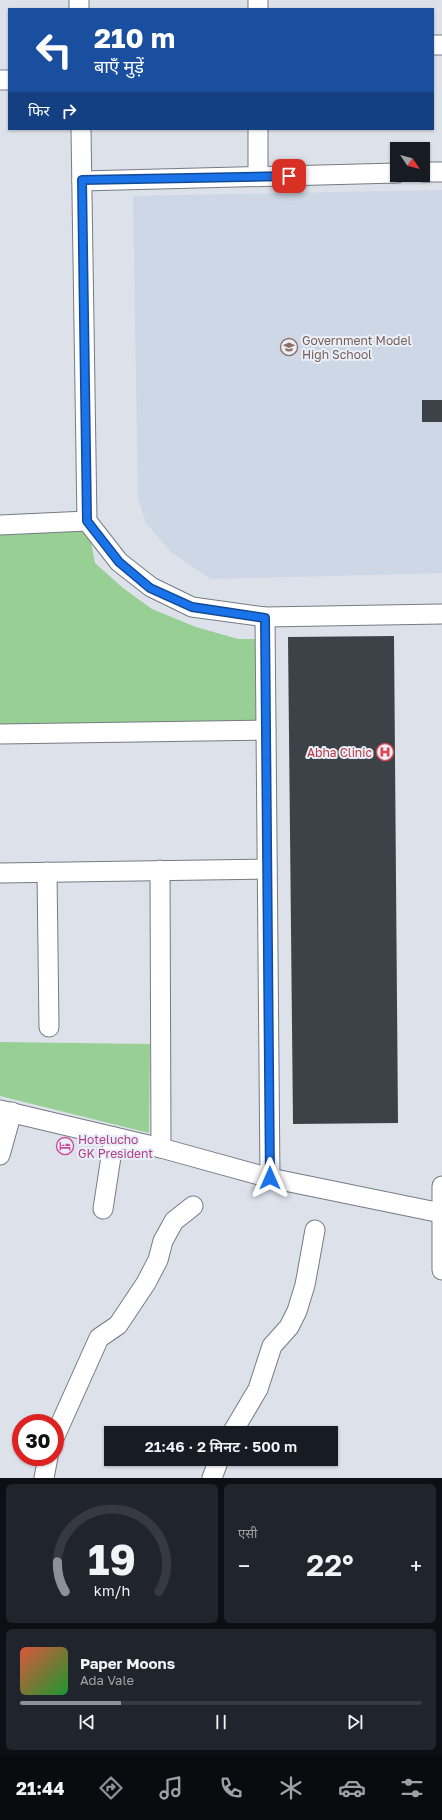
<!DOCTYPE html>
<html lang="hi">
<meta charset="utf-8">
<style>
body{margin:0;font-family:"Golos Text","Noto Sans Devanagari",sans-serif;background:#20242c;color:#f1f3f6;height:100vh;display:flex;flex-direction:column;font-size:15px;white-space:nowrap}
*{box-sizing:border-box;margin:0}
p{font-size:13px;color:#9ea1a6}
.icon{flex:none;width:22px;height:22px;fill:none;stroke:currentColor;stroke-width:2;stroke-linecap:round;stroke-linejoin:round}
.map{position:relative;height:1478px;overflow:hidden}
.details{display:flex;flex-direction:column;gap:6px;padding:6px;background:#0d0f14;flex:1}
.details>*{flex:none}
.banner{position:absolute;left:8px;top:8px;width:426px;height:122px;border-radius:0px;box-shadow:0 1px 3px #0004;background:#1a4fa0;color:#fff;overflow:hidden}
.needle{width:26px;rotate:125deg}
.buttons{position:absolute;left:390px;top:142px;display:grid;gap:8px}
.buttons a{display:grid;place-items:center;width:40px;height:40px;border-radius:0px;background:#171b24;box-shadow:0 1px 3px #0004;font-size:20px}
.speed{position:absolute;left:12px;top:1414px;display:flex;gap:8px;font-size:20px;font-weight:700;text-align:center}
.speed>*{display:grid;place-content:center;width:52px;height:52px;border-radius:50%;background:#171b24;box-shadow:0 1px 3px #0004;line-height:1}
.speed .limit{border:6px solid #d22;background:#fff;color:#111}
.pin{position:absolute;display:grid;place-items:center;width:34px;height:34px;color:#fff;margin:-17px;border-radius:8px;box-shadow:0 2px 6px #0006}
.me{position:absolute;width:44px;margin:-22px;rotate:0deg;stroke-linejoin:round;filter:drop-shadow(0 0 3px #0008)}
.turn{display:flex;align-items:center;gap:14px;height:84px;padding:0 20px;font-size:18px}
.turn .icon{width:52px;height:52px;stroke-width:2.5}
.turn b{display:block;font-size:28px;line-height:34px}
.then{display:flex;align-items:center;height:38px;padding:0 20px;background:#0003;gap:8px;font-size:15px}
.big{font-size:30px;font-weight:600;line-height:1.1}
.details .card{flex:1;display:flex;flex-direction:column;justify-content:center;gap:6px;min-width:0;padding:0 14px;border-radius:6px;background:#20242c}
.details .dial{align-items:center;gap:0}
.dial svg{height:104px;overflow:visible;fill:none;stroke:#363941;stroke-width:7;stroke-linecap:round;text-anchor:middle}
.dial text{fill:#f1f3f6;stroke:none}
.song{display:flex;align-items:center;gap:12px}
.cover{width:48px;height:48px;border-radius:6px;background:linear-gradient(135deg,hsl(10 70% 55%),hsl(130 70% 35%))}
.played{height:4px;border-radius:2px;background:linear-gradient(90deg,#8c9099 25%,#363941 25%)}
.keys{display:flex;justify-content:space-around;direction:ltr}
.heat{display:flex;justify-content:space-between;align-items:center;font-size:22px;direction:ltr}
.details .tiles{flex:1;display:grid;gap:6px;grid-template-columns:1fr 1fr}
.card:last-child{grid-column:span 2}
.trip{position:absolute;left:104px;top:1426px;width:234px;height:40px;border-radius:0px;background:#171b24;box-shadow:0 1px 3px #0004;font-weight:600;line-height:40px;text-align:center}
.dock{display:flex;height:64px;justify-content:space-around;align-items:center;background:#090b0e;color:#9ea1a6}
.dock .icon{width:28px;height:28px}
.dock .selected{color:#8c9099}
.dock b{font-size:18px;color:#f1f3f6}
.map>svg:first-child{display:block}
.built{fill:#cdd7e6}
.green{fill:#98cf95}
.building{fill:#3d4249}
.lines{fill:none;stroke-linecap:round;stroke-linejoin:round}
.street-casing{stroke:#767b83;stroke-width:21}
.street{stroke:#fff;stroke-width:19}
.route-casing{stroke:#114b97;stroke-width:10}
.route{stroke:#1a73e8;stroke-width:7}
.labels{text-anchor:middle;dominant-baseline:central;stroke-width:4;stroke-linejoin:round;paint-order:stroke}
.education-label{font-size:12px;fill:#785e54;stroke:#e9eff8;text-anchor:start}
.health-label{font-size:12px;fill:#be3a42;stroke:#e9eff8;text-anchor:end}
.hotel-label{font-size:12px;fill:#b23c85;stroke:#e9eff8;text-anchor:start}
</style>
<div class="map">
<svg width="442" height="1478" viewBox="0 0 442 1478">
<rect width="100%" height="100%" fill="#dce1ea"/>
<polygon class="built" points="442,190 442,573 211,579 171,552 146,523 138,498 133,196"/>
<g class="green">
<polygon points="87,521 95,563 123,588 152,609 196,627 238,639 265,639 266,730 0,734 0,525"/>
<polygon points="0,1042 150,1044 149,1133 0,1096"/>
</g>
<g class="building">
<rect x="422" y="400" width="20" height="22"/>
<polygon points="394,636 398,1123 293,1124 288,637"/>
</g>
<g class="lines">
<g class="street-casing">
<g id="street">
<polyline points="79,0 79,9"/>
<polyline points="258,9 258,0"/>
<polyline points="433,45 442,45"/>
<polyline points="0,80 9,80"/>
<polyline points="81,129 87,521 119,562 151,587 192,607 265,617 442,614"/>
<polyline points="258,129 258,176"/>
<polyline points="423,172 442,172"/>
<polyline points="82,181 397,173"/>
<polyline points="0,525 87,521"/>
<polyline points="265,617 270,1178"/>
<polyline points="0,734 266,730"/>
<polyline points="160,870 161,1148"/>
<polyline points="47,872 49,1027"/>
<polyline points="0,873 267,869"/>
<polyline points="0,1110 161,1148 270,1178 441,1213"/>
<polyline points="0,1155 12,1112"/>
<polyline points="442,1186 442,1270"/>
<polyline points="103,1209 114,1137"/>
<polyline points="232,1433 258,1389 272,1346 289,1327 297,1311 305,1285 315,1230"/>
<polyline points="55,1436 99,1338 118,1325 146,1283 158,1260 163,1241 174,1221 193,1206"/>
<polyline points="44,1478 48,1457"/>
<polyline points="212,1478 219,1459"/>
</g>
</g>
<use href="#street" class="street"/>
</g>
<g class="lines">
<g class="route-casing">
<polyline id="route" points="270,1178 265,618 192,607 150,588 119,562 87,521 82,180 289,176"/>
</g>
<use href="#route" class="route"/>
</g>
<defs>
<g id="school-ring" transform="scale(0.9)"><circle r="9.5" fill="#e9eff8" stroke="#8d6e63" stroke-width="1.5"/><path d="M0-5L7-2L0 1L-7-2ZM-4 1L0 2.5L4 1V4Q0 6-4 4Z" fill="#8d6e63"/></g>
<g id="hospital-ring" transform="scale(0.9)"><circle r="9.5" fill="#e9eff8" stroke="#e0444e" stroke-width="1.5"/><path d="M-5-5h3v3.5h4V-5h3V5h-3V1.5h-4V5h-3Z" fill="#e0444e"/></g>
<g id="hotel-ring" transform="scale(0.9)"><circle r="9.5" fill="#e9eff8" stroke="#d1479c" stroke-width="1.5"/><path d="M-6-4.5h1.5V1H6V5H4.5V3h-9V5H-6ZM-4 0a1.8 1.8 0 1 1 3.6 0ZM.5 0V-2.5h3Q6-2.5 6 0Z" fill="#d1479c"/></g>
</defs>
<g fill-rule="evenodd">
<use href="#school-ring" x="289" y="347"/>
<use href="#hospital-ring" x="385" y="752"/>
<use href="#hotel-ring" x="65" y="1146"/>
</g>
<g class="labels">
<g class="education-label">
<text x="302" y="340">Government Model<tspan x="302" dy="14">High School</tspan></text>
</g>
<g class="health-label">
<text x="372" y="752">Abha Clinic</text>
</g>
<g class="hotel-label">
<text x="78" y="1139">Hotelucho<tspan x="78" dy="14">GK President</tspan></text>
</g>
</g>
</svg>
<div class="buttons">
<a><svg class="needle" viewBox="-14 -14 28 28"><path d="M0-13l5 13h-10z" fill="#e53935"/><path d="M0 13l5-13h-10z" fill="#9ea1a6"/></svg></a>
</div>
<div class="speed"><div class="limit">30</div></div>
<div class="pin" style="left:289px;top:176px;background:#d93025"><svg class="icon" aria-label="arrive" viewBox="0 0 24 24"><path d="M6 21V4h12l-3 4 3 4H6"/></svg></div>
<svg class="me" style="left:270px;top:1178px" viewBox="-20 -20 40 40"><path d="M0-17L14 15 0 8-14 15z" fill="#1a73e8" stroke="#fff" stroke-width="4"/></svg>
<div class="trip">21:46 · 2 मिनट · 500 m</div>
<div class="banner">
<div class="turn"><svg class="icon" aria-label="left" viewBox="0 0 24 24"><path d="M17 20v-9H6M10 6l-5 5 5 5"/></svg><div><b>210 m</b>बाएँ मुड़ें</div></div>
<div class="then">फिर<svg class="icon" aria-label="right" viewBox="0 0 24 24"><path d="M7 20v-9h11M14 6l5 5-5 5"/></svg></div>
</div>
</div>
<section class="details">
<div class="tiles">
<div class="card dial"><svg viewBox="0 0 100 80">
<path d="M14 69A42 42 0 1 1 86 69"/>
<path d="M14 69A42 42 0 0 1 8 46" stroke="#8c9099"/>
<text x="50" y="56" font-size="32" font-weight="700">19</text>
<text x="50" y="72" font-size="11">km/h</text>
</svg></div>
<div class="card"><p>एसी</p>
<div class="heat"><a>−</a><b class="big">22°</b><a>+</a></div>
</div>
<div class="card">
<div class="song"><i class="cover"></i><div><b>Paper Moons</b><p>Ada Vale</p></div></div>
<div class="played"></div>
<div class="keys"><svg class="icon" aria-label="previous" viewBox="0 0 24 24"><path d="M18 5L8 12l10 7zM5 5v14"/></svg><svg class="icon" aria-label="pause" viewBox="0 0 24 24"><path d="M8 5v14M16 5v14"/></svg><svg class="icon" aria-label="next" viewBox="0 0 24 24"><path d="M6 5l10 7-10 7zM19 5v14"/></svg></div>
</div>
</div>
</section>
<nav class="dock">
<b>21:44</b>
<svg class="icon selected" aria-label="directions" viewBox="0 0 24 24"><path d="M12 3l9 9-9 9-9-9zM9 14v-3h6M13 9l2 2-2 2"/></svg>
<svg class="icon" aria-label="music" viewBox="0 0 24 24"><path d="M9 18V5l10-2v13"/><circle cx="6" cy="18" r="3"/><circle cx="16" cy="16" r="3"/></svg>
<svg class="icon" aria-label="phone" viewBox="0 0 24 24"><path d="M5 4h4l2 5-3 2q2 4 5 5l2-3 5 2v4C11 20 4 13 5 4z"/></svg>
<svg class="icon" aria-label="climate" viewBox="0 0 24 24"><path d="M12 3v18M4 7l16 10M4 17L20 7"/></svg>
<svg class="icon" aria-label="car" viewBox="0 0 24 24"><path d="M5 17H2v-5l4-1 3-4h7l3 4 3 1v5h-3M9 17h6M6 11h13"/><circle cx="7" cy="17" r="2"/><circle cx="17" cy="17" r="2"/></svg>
<svg class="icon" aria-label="filters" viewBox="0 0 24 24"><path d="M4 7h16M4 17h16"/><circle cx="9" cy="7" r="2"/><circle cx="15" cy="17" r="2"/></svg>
</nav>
